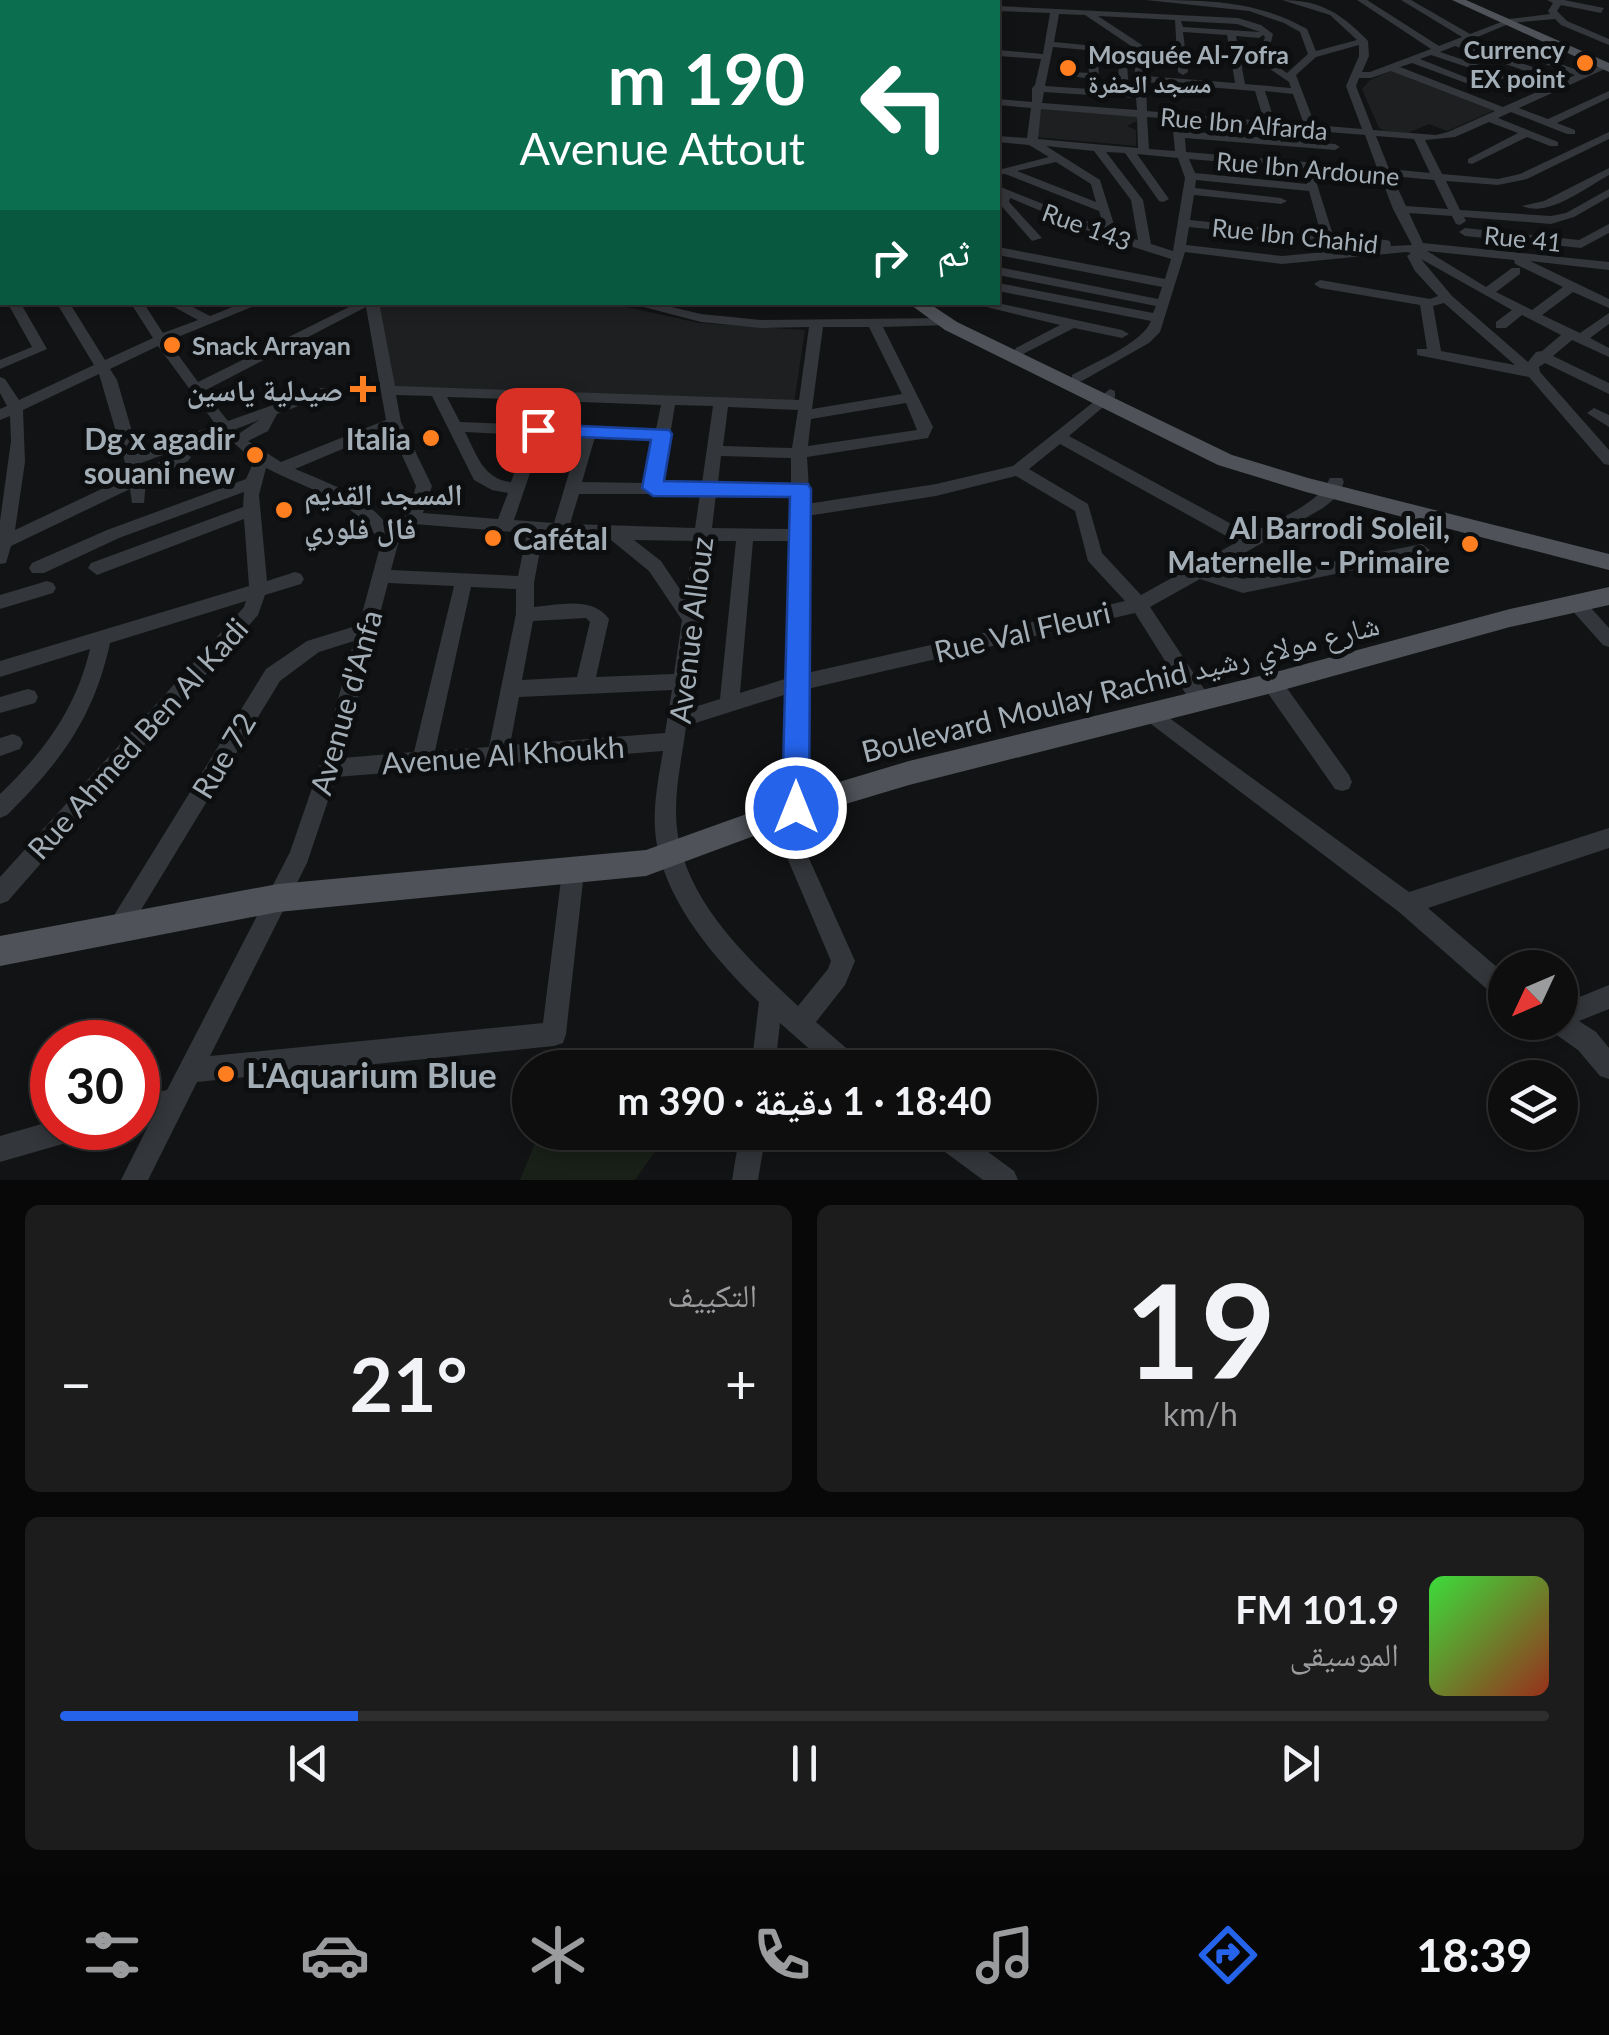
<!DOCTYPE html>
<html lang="ar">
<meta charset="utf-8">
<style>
body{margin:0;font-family:Lato,"Noto Naskh Arabic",sans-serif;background:#1c1c1d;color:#f1f3f6;direction:rtl;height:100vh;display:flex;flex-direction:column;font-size:38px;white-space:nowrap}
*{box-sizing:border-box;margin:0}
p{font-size:32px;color:#9b9c9e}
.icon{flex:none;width:55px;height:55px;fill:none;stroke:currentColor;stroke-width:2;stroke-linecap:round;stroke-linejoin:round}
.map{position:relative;height:1180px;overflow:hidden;direction:ltr}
.side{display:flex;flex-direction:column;gap:25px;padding:25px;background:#080808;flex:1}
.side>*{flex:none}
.top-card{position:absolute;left:0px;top:0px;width:1000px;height:305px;box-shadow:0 5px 15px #0003,0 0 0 2px #2e2e2f;direction:rtl;background:#0b6e4f;color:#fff;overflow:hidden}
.needle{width:65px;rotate:226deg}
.fabs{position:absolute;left:1488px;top:950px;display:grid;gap:20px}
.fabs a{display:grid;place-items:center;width:90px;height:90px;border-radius:50%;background:#0e0e0f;box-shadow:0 5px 15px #0003,0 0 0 2px #2e2e2f;font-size:50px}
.speed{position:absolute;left:30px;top:1020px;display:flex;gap:20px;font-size:50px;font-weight:700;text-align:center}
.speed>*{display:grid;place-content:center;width:130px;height:130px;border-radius:50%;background:#0e0e0f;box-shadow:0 5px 15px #0003,0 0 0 2px #2e2e2f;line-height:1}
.speed .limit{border:15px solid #d22;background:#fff;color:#111}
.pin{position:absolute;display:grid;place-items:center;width:85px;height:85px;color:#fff;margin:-42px;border-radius:20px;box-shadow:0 5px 15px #0006}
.me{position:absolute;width:110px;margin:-55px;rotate:0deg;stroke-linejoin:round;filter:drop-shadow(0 0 8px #0008)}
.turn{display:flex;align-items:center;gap:35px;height:210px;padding:0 30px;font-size:45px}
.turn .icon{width:130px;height:130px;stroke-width:2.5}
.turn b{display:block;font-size:70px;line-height:85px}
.then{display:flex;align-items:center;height:95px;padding:0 30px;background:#0003;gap:20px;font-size:38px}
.big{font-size:75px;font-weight:700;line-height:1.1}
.side .tile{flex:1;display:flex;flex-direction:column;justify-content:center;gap:15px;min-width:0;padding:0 35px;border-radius:15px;background:#1c1c1d}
.side .dial{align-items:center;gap:0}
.dial b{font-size:130px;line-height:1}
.song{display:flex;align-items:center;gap:30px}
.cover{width:120px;height:120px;border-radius:15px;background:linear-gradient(135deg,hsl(120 70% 55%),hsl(10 70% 35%))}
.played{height:10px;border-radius:5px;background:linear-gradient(90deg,#2563eb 20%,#2e2e2f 20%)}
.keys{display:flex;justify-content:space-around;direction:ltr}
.heat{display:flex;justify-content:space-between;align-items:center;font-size:55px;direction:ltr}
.side .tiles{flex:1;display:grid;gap:25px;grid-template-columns:1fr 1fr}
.tile:last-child{grid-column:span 2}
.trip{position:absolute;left:512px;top:1050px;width:585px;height:100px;border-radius:50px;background:#0e0e0f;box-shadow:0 5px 15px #0003,0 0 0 2px #2e2e2f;font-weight:700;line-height:100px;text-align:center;direction:rtl}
.tab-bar{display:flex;height:160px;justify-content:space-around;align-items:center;background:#060606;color:#9b9c9e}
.tab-bar .icon{width:70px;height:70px}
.tab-bar .active{color:#2563eb}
.tab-bar b{font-size:45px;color:#f1f3f6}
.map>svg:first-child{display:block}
.built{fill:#1e1f21}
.green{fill:#192018}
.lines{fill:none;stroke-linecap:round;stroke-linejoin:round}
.minor{fill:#33363a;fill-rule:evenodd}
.major{fill:#4f5359;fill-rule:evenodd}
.route{fill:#2563eb;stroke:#184099;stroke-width:2.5}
.poi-dot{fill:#ff7e20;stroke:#0d0e0f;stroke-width:4}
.labels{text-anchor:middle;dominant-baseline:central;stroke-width:10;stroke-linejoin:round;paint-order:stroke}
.far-poi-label{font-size:25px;font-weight:bold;fill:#a2adb6;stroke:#0d0e0f;text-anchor:start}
.far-street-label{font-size:25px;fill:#a2adb6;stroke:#0d0e0f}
.poi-label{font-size:30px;font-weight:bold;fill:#a2adb6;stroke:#0d0e0f;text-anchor:end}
.street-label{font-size:30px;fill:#a2adb6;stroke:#0d0e0f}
.near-poi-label{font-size:35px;font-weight:bold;fill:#a2adb6;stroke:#0d0e0f;text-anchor:start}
</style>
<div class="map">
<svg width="1609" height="1180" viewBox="0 0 1609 1180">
<rect width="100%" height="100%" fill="#121314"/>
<g class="built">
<polygon points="1393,70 1495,110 1447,131 1429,124 1408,133 1385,131 1379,128 1362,89 1370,80"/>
<polygon points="1037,107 1138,116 1137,121 1127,126 1136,130 1136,146 1035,137"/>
<polygon points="604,302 699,323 805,330 794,403 393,388 377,321 379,303"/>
</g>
<polygon class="green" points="539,1133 657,1133 658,1147 635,1180 520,1180"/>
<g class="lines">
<g class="minor">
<polygon points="71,0 79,0 80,2 72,2"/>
<rect x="269" y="0" width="8" height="2"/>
<polygon points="287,0 307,0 307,1 285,2"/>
<polygon points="886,0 930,0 932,2 890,2"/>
<polygon points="972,0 980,0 981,2 973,2"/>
<path d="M1146,0c57,0 111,0 161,29l9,22 41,-11 -27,-25 -48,-15c39,0 60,14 86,41l1,15 -7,16h8l61,-23 -74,-49h10l72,46 23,-9 -61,-37h10l59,34 39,-15 41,-5 -2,-3 5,-8 -6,-3h17l40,8 -3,5 -40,-8 -4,6 10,10 42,18v6l-48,-20 -6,-6 -44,4 -48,20 104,36 8,-4 -76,-28 8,-2 76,27 24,-8v4l-88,40 29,11 61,-28v7l-52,25 18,7v4h-8l-56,-22 -13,6 60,24v4h-8l-23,-9 -55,27 -4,-1v-4l50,-26 -29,-11 -34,15 -30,3 17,34 56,5 22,-5 89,-42v7l-82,40 -29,6 -52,-4 14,29 91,6 15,-3 43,-24v8l-35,20 -23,7 -87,-7 2,4 -6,4 -4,-1 -4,-8 -43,-3 14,30 186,19v8l-79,-9 79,38v9l-36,-16 -31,23 38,18 29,-20v11l-19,14 19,10v9l-37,-17 -19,16 56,27v11l-64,-31 -6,4 1,5 69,78v15l-5,-1 -75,-87 -112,-22v-6h10l-7,-44 -100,-17 -6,-4 6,-4 110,19 8,-3 -23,-25 -8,-15 4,-3 -5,-1 -124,12 -97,-12 -25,80 -11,11 -67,38h-10v-6c21,-12 71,-32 79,-54l-153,-30v-8l155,30 3,-7 -158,-31v-8l160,32 4,-12 -164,-32v-8l167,32 6,-20 -63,-20 -98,-41 -1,4 33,36 -10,3 -34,-39 3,-8 -3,-1v-7l106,42 -5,-17 -94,-37h-7v-4l51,-13 -20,-12 -31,-3v-6l29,2 4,-30 -33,-3v-6l34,3v-14l3,-3 6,-26 -43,-3v-6l45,4 7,-41 -52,-2v-5l240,12 23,7 12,9 -6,25 20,14 21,-19 -8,-22 -16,-9 -35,-12zM1059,14l26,1 49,33 2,46 -7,-1 -3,-44 -72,-7zM1098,16l77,4 3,52 5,3 5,-3 -5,-40 44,3 8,48 -90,-7 -3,-31zM1181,21l56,3 23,8 -77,-5zM1263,35l2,2 -8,23 32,22 2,6 -46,-4 -9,-48 23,2zM1359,45v11l-13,30 16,43 -47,-4 -19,-50 20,-18zM1455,46l104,37 -11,5 -108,-36zM1053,47l65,6 1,39 -19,-2 -2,-29 -5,-3 -5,3 1,12 -17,-1 -5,3 22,4 1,10 -45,-3zM1431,55l108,36 -36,16 -103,-40 12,-4 70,26 8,-2 -70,-28zM1391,71l104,40 -47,21 -12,3 -63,-5 -17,-44 3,-8h12zM1146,82l109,9 9,30 -117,-10zM1265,91l28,3 11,30 -29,-2zM1044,92l92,6 1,12 -95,-7zM1041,109l96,8 1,31 -100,-9zM1147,117l25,2 3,32 -26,-2zM1183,120l182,15 12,33 -191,-16 -1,-14 150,12 5,-3 -5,-3 -151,-13zM1376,136l38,3 16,34 -41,-4zM1046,146l48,5 37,49 7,40 -21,-6 -17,-54zM1106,152l19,1 34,48 4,1 6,-3 -32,-45 41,4 7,20 -12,73 -22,-7 -8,-44zM1189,159l191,16 13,34 19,36 -21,1 -1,-5 -4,-1 -53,-5 -18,-57h-8v6l-112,-11zM1056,162l35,22 5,18 -79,-31zM1392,176l42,4 14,29 -42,-3zM1196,180l113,11 12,43 -131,-14 4,-25 87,9 6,-3 -6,-3 -86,-10zM1189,227l190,20 -97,9 -96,-11zM1427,251l87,9 1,4 48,23 -31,23 -36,-18 24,-18v-6h-8l-26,19zM1421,259l91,51 -16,12v6h10l16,-13 39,20 -19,16 -6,1 -8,10 -76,-66zM1444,303l71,62 -74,-14 -8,-45z"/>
<polygon points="2,8 2,14 0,15 0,9"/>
<polygon points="2,33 2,39 0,40 0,34"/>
<polygon points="2,63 2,69 0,70 0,64"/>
<path d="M1609,168v7c-24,13 -61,43 -87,31l22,-5z"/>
<polygon points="0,219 2,220 2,231 0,230"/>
<polygon points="1609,224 1609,233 1581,248 1465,236 1459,232 1465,228 1579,240"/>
<rect x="0" y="263" width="2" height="8"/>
<polygon points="0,279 2,280 2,290 0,289"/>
<polygon points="7,302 20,302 47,349 0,369 0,360 32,347"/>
<path d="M56,302h13l36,58 48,-22 -23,-36h13l20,31 35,-13 -33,-18h18l27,14 35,-14h19l-96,39 30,41 157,-78 11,2v-4h13l16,84 404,14 10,-73 -48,1 -60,-6 -76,-20h25l51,12 60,6 183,-2 5,1v6l-66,2 50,100 -5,11 -121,19 2,32 -2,15 129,-20 77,-18 97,-77 5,2v6l-46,39 181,98c27,-15 67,-28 80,-56h12l2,4 -6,14 -15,12 -108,62 28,9 179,-35 8,6 -8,6 -179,37 -43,-14 -50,28 58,88 3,6 -3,6 -7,2 -7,-2 -59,-94 -328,76 -1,120 -3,7 -7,3 -6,-3 65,145 -10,24 -29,37 43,37 3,9h-31l-51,-45 -5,45h-24l8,-66c-43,-42 -91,-97 -102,-157 -6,-31 1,-64 6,-94l-327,26 -29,86 -97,193 333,-33 19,-151 3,-7 8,-4 8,4 3,7 -18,162 -3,9 -9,3 -357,36 -49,98h-27l31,-62 -14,4v-26l29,-6 123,-238 29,-84 35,-127 -35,11 -39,29 -153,252 -8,3 -8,-3 -3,-8 158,-256 41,-28 52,-16 22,-82c-30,-46 -69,-51 -115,-75l-7,27 8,86 28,-9 6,2 3,5 -3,5 -36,11 -7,20 -250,286 -8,3v-27l244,-270 2,-6 -136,42c-16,74 -49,119 -103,172l-7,3v-24c44,-42 76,-85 90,-145l-90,28v-16l249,-75 -5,-67 -147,56 -9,-7 3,-5 152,-56 1,-15 -125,46 -75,35h-12l-3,-5 3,-5 75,-33 139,-51 8,-18 -31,-28 -82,30 2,6 40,-17 8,5 -3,4 -42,20 -2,22h-12l-2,-14 -119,57 -5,17 -6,1v-43l11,-80 -1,-25 -10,4v-11l7,-3 -7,-13v-16l5,2 14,21 75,-35zM366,307l20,113 -105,42 -33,-21 20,-10 9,-17 54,-20v-6h-10l-93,33 -24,-30zM823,327h46l33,67 -90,15zM158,346l58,79 -78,27 -21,-72 -7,-11zM99,374l30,102 -114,54 10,-68 -2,-52zM396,395l36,1 42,84 18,10 16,3 -10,26 -75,-6 9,-27 -31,-64zM447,397l93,3 -8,25 -72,-3zM555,401l106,4 -5,24 -110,-4zM906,403l11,27 -109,16 3,-27zM675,405l38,1 -11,77h-40zM728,407l70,3 -6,38 -69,-2zM259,420l-19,13 -4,-4zM390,429l26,57 -6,21 -19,23c-24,-34 -60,-46 -96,-61zM465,432l63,3 -17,47c-28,-3 -34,-27 -46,-50zM543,435l37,1 -26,87 -40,-3zM595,437l59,2 -8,44 -64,-1zM1060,444l177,98 -96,53 -39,-42 -14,-49 -59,-35zM721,456l70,2v25h-73zM1016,476l59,35 13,50 37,40 -318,72v-157l129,-20zM579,494h121l-5,34 -125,-4zM716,494l75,1 -1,34 -78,-1zM414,524l113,9 -9,43 -127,-6 7,-26zM543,534l68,6 38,31 33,49 -8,54 -78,3 13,-58c-17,-23 -49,-14 -75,-12v-24zM634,540l60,1 -9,56 -24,-36zM710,541h26l-16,158 -32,10zM753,541h37l-2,137 -48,15zM388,583l66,3 -40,166 -72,6zM471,587l45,2v25l-27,133 -54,4zM586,618l4,4 -13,55 -55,3 11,-59zM672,690l-7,43 -155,12 9,-48zM787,694l-1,114 -7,-3 -7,3 -3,7 62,146 -3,8 -30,37c-55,-52 -123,-114 -122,-196 0,-28 7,-58 10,-84z"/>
<polygon points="966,302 993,302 1122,330 1129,334 1122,338 1074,328 1021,355 1014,351 1016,348 1060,325"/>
<polygon points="1594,408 1609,415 1609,427 1587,413"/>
<polygon points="47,581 53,583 56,588 53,593 0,609 0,595"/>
<polygon points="1576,596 1582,598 1609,628 1609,647 1603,645 1570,608 1567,603 1570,598"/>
<polygon points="1272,675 1279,677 1349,775 1352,782 1349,789 1342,791 1335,789 1265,689 1263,683 1265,677"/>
<polygon points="28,689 35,691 38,697 35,703 0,713 0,697"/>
<polygon points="1150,704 1409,892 1609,828 1609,848 1428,908 1505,974 1505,1002 1497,998 1399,912 1143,718 1140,712 1143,706"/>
<polygon points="13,734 20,737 23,743 20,749 0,756 0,738"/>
<polygon points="1609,985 1609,1009 1579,1021 1596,1032 1609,1048 1609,1079 1600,1076 1578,1050 1551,1031 1548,1022 1560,1022 1560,1005"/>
<polygon points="52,1121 52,1128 86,1128 82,1137 73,1141 0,1162 0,1136"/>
<polygon points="740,1132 766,1132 758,1180 732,1180"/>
<polygon points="926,1132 961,1132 1014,1171 1018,1180 983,1180 930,1141"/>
</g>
<g class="major">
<rect x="8" y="0" width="10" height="2"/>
<polygon points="1452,0 1466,0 1609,63 1609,72"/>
<rect x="0" y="111" width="2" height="8"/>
<polygon points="907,302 927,302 957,322 1232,455 1308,478 1609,554 1609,570 1306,492 1218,465 945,330"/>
<polygon points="1609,587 1609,605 1510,627 1272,693 909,785 819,812 646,876 278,912 0,966 0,936 278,884 646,850 819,788 909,761 1272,673 1510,609"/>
</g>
</g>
<polygon class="route" points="538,424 669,430 672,434 664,481 808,484 811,489 809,808 805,817 796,821 786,817 782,808 790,497 653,496 642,488 651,440 532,435 532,426"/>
<g class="poi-dot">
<circle cx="1585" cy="63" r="10"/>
<circle cx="1068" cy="68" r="10"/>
<circle cx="172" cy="345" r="10"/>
<path d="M358 374h10v10h10v10h-10v10h-10v-10h-10v-10h10z"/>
<circle cx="431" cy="438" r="10"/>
<circle cx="255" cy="455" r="10"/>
<circle cx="284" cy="510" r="10"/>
<circle cx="493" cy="538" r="10"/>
<circle cx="1470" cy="544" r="10"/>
<circle cx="226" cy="1074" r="10"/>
</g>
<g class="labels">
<g class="far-poi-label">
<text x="1565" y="49" text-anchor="end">Currency<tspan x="1565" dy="29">EX point</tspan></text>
<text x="1088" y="54">Mosquée Al-7ofra<tspan x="1088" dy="29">مسجد الحفرة</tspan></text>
<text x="192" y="345">Snack Arrayan</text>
</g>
<g class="far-street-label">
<text transform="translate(1244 123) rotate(5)">Rue Ibn Alfarda</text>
<text transform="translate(1308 168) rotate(5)">Rue Ibn Ardoune</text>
<text transform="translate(1087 226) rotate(20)">Rue 143</text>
<text transform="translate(1295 235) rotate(6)">Rue Ibn Chahid</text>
<text transform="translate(1523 238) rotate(6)">Rue 41</text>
</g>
<g class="poi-label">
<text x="343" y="389">صيدلية ياسين</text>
<text x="235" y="438">Dg x agadir<tspan x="235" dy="34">souani new</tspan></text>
<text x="411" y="438">Italia</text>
<text x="304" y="493" text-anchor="start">المسجد القديم<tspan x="304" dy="34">فال فلوري</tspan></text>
<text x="1450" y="527">Al Barrodi Soleil,<tspan x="1450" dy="34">Maternelle - Primaire</tspan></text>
<text x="513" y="538" text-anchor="start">Cafétal</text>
</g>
<g class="street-label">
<text transform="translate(690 630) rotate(-83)">Avenue Allouz</text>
<text transform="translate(1022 631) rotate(-13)">Rue Val Fleuri</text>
<text transform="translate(1120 687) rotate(-14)">Boulevard Moulay Rachid شارع مولاي رشيد</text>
<text transform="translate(345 702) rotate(-74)">Avenue d'Anfa</text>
<text transform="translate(137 738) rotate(-48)">Rue Ahmed Ben Al Kadi</text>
<text transform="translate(503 754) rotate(-4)">Avenue Al Khoukh</text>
<text transform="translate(223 755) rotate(-59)">Rue 72</text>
</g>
<g class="near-poi-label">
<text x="246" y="1074">L'Aquarium Blue</text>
</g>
</g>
</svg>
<div class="fabs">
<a><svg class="needle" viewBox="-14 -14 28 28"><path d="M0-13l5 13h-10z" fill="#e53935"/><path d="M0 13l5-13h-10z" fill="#9b9c9e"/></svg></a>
<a><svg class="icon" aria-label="layers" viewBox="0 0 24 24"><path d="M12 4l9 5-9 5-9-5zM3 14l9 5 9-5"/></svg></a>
</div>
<div class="speed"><div class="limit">30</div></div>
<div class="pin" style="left:538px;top:430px;background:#d93025"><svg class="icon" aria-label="arrive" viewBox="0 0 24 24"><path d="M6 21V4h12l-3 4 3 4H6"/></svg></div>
<svg class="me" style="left:796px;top:808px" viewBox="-20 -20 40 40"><circle r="17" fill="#2563eb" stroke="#fff" stroke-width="3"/><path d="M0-11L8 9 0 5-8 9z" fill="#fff"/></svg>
<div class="trip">18:40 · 1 دقيقة · 390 m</div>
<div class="top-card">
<div class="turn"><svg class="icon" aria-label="left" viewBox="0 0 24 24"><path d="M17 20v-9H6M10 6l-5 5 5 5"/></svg><div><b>190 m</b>Avenue Attout</div></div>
<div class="then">ثم<svg class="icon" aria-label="right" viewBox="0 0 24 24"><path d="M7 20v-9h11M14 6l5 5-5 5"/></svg></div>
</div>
</div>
<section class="side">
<div class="tiles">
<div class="tile dial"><b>19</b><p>km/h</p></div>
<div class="tile"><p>التكييف</p>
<div class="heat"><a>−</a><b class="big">21°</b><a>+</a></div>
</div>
<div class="tile">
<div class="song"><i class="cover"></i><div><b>101.9 FM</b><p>الموسيقى</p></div></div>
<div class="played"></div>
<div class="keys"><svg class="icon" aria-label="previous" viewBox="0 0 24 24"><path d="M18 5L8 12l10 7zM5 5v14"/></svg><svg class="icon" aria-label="pause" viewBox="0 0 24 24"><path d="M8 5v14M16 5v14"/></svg><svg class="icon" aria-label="next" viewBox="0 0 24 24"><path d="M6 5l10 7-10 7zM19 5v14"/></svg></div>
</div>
</div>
</section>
<nav class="tab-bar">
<b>18:39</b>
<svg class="icon active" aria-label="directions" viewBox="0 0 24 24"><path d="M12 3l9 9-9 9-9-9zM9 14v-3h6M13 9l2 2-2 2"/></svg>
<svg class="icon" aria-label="music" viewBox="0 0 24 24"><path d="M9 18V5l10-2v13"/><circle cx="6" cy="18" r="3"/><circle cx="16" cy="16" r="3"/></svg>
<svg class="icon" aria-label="phone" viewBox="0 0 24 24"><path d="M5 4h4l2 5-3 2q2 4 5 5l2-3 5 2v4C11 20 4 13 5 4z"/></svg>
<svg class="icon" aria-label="climate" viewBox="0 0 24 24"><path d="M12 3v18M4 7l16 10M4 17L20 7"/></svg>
<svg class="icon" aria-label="car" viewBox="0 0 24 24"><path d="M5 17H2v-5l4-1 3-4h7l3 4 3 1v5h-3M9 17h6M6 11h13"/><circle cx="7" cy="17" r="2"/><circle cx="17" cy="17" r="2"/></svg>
<svg class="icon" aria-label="filters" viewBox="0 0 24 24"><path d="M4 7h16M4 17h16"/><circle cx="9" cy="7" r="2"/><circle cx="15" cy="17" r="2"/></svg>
</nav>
